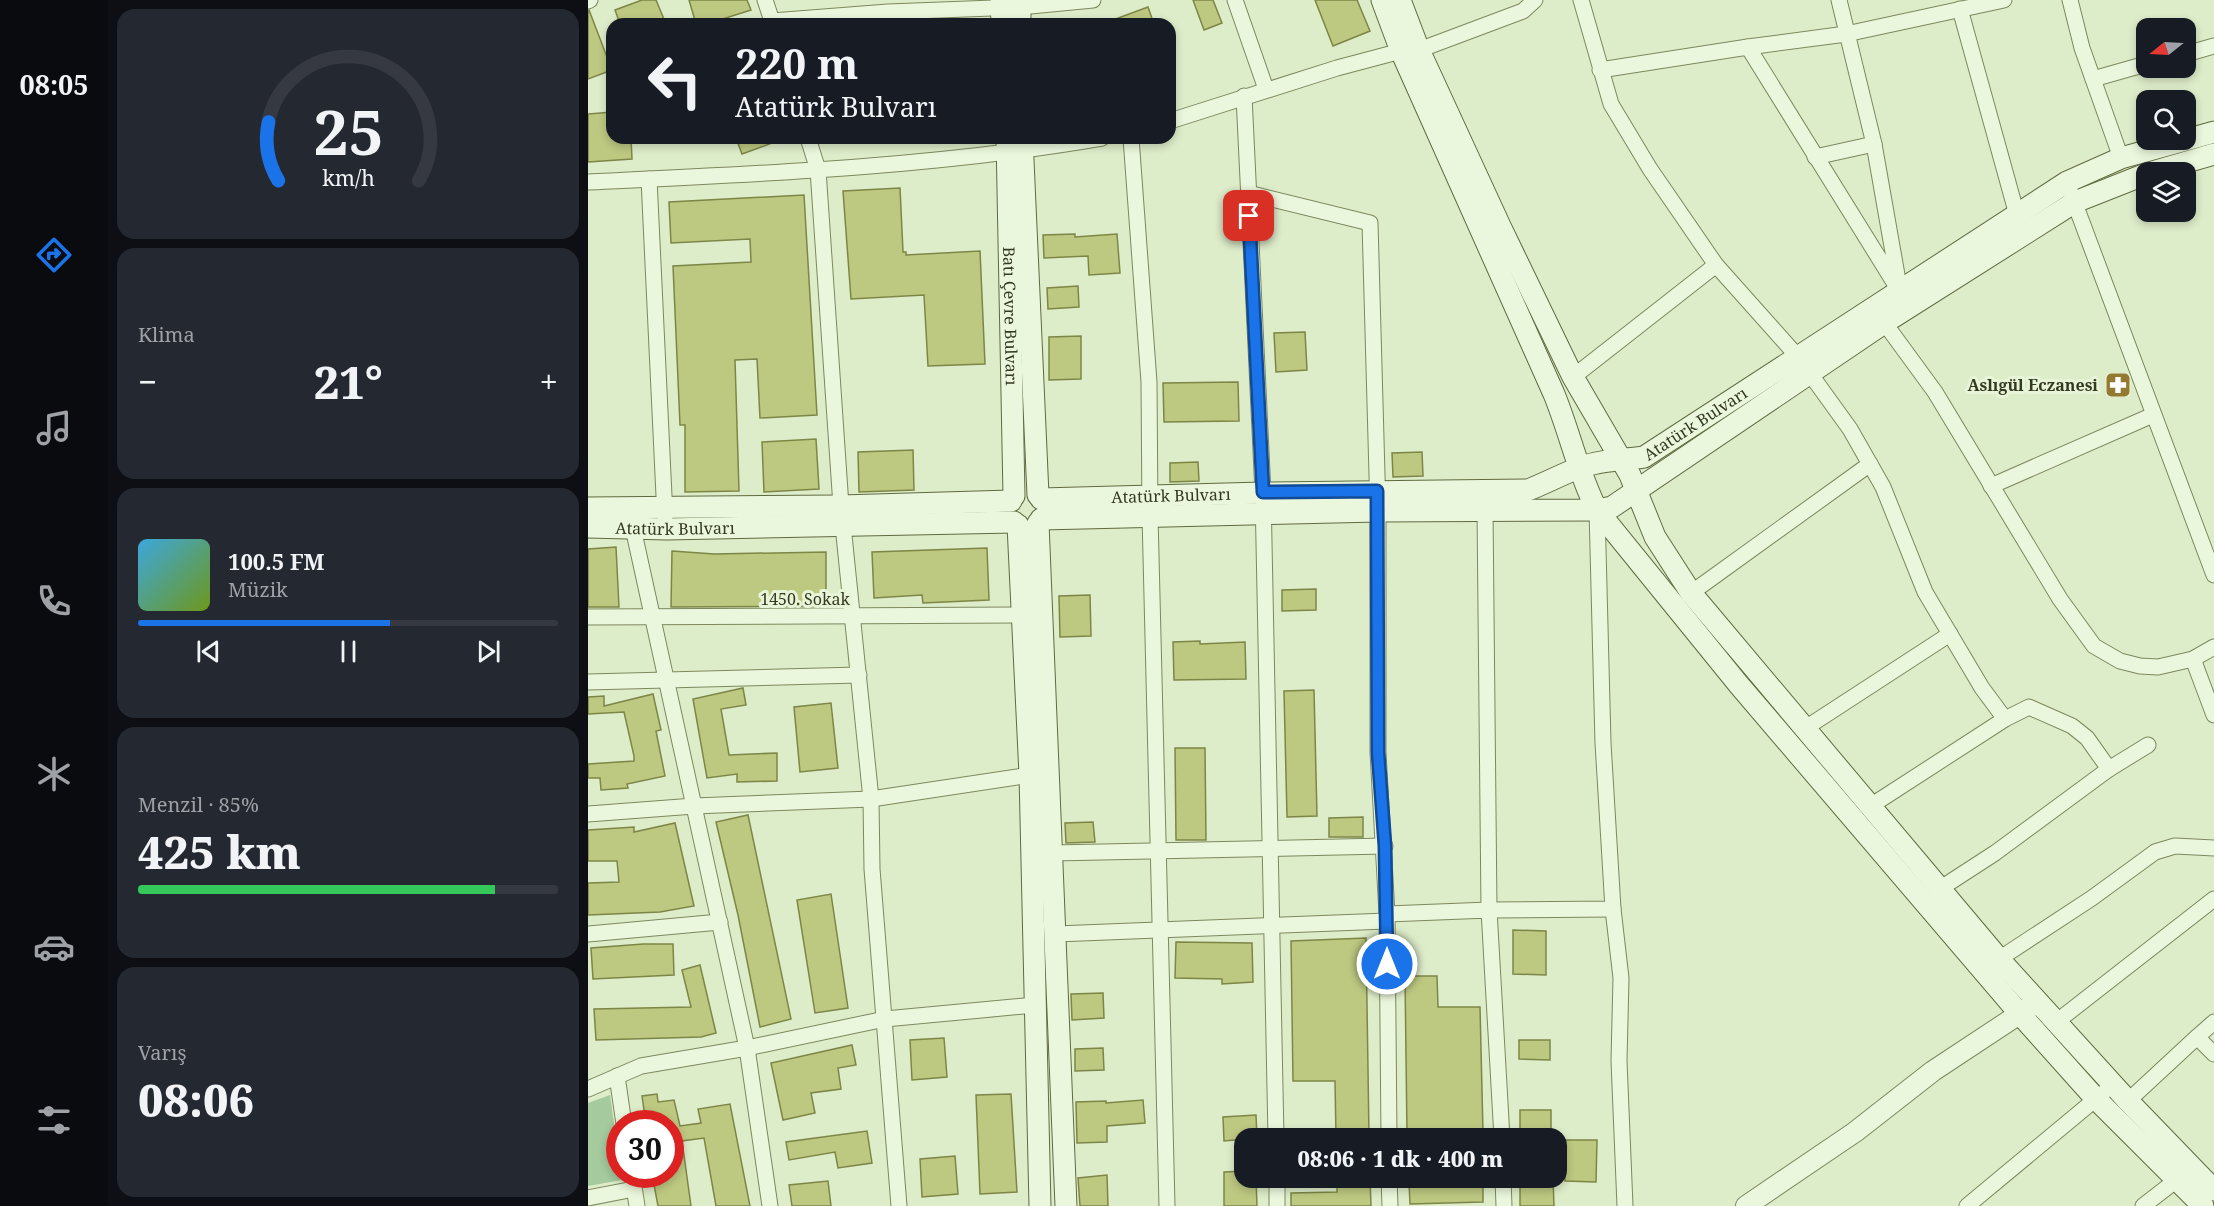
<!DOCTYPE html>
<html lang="tr">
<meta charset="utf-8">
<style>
body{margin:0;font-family:"Noto Serif",serif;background:#242831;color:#f1f3f6;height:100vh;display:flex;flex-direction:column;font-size:22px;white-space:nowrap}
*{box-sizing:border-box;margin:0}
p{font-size:20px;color:#9ea1a6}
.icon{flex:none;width:33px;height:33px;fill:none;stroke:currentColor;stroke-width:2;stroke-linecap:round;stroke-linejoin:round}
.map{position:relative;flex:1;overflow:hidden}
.side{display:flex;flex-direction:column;gap:9px;padding:9px;background:#0d0f14;width:480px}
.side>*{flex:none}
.banner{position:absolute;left:18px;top:18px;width:570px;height:126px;border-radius:18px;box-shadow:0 3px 9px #0003;background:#171b24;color:#f1f3f6;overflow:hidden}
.needle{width:39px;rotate:252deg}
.controls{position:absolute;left:1548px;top:18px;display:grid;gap:12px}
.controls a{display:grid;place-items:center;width:60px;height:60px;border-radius:12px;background:#171b24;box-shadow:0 3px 9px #0003;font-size:30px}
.speed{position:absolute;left:18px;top:1110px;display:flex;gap:12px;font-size:30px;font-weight:700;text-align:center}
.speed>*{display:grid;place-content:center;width:78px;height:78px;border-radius:50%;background:#171b24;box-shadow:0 3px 9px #0003;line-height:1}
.speed .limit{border:9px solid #d22;background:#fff;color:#111}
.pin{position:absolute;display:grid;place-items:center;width:51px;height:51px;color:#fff;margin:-26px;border-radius:12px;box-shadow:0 3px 9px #0006}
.me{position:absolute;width:66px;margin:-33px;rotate:0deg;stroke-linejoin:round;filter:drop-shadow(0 0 4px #0008)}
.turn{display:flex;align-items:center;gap:21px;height:126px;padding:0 30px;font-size:27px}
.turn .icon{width:78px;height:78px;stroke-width:2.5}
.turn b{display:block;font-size:42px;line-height:51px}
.big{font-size:45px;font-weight:800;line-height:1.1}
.side .widget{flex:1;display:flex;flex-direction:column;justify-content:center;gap:9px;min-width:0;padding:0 21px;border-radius:18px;background:#242831}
.side .dial{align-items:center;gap:0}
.dial svg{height:156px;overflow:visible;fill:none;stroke:#363941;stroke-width:7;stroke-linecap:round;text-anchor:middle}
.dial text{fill:#f1f3f6;stroke:none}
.song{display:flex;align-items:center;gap:18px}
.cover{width:72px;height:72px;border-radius:9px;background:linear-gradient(135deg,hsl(200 70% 55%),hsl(80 70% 35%))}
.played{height:6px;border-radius:3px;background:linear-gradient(90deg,#1a73e8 60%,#363941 60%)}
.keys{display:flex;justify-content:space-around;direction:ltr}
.heat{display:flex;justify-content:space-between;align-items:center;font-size:33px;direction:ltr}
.charge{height:9px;border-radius:4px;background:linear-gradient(90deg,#34c759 85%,#363941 0)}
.trip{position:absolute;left:646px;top:1128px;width:333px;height:60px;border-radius:18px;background:#171b24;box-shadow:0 3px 9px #0003;font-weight:800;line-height:60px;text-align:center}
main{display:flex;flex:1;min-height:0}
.tabs{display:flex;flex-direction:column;width:108px;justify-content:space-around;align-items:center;background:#090b0e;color:#9ea1a6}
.tabs .icon{width:42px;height:42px}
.tabs .current{color:#1a73e8}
.tabs b{font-size:27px;color:#f1f3f6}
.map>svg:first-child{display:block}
.green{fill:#a4ca9d}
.building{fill:#bdc881;stroke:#7d8646;stroke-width:1.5}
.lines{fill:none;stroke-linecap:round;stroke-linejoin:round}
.minor-casing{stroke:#7d885e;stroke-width:17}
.tertiary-casing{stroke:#7d885e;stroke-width:22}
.secondary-casing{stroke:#606a41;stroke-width:23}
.minor{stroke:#ebf7dc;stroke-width:15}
.tertiary{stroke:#ebf7dc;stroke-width:20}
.secondary{stroke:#ebf7dc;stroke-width:21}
.route-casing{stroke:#114b97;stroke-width:15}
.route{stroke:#1a73e8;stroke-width:10}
.labels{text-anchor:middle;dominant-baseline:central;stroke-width:6;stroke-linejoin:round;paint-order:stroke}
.street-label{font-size:16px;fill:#343921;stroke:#e8f4d8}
.poi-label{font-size:16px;font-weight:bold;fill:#343921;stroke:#e8f4d8;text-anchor:end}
</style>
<main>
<nav class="tabs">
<b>08:05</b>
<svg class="icon current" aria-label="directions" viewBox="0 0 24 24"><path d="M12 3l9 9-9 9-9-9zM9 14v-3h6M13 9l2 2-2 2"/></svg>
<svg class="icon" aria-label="music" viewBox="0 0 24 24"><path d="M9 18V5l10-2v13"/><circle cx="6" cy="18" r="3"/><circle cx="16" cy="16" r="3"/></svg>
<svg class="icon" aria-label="phone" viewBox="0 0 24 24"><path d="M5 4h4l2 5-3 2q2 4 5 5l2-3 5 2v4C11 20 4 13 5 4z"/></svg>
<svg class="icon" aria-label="climate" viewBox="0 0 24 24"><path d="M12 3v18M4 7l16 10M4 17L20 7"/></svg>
<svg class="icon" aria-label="car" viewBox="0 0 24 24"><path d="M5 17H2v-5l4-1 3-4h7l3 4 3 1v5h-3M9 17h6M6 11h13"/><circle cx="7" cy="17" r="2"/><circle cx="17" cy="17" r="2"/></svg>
<svg class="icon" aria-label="filters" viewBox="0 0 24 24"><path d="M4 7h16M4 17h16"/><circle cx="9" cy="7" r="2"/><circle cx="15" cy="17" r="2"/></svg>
</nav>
<section class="side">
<div class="widget dial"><svg viewBox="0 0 100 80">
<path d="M14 69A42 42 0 1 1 86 69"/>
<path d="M14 69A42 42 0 0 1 9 39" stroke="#1a73e8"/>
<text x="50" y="56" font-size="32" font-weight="700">25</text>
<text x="50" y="72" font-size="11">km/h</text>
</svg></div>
<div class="widget"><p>Klima</p>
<div class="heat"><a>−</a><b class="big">21°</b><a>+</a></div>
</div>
<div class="widget">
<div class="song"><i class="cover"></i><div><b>100.5 FM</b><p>Müzik</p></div></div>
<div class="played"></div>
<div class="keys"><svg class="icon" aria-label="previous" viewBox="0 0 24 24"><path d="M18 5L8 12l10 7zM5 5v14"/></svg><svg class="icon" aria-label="pause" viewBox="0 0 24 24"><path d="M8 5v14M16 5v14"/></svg><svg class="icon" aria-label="next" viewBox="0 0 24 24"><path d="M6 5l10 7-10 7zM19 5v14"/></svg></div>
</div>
<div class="widget"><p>Menzil · 85%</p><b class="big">425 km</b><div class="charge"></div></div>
<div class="widget"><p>Varış</p><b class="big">08:06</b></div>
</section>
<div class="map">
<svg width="1626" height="1206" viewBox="0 0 1626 1206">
<rect width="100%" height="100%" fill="#ddecc9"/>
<polygon class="green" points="22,1095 34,1180 0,1186 0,1103"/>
<g class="building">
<polygon points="54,0 68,0 78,24 32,24 27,10"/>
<polygon points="101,0 159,0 163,10 119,24 108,24"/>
<polygon points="605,0 625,0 634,23 616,30"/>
<polygon points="727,0 769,0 782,31 745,46"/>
<polygon points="560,7 566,24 522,24 522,21"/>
<polygon points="1,10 24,70 0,79 0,11"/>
<polygon points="24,112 24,138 43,138 44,159 0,162 0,114"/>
<polygon points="148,138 194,138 195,139 154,154"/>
<polygon points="312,188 315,252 318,252 318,255 392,251 397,364 340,366 336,295 263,299 255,191"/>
<polygon points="216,195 229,415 172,418 169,359 147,360 151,491 97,492 97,425 92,425 85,266 163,262 162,239 83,243 81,202"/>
<polygon points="487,234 487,237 529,234 532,273 501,275 500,256 456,258 455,235"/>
<polygon points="490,286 491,307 460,309 459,288"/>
<polygon points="717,332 719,370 688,372 686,333"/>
<polygon points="493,336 493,379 461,380 461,337"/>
<polygon points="650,382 651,421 576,422 575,383"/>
<polygon points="228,439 231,489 176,492 174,442"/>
<polygon points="325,450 326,490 271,492 270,452"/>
<polygon points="834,452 835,476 805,477 804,453"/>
<polygon points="610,462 611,481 582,482 582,463"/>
<polygon points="28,547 31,607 0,607 0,549"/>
<polygon points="399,548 401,600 335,603 334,595 286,598 284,552"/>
<polygon points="84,551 126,554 238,552 238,606 83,607"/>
<polygon points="728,589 728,610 694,611 694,590"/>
<polygon points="502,595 503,636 472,637 471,596"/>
<polygon points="612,641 612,644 657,642 658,679 586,680 585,642"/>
<polygon points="155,688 158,705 133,709 141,755 189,753 189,781 149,782 149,774 119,778 105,699"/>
<polygon points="726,690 729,816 699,817 696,691"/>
<polygon points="65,694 73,730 68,731 77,776 39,784 40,788 13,790 12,778 0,778 0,764 46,761 46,756 36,712 0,714 0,697 16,696 16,706"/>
<polygon points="243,703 250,768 212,772 206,707"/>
<polygon points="587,748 617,748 618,840 588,840"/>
<polygon points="160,815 203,1019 172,1027 150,915 128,822"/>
<polygon points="775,817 775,837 741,837 741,818"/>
<polygon points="505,822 507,842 478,843 477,823"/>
<polygon points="87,823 106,906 72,912 0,915 0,883 31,882 29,861 0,861 0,830 46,827 46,832"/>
<polygon points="243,894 260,1008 227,1013 209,900"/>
<polygon points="925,930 958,931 958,975 925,974"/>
<polygon points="778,938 781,1136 748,1137 747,1081 705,1081 703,941"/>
<polygon points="588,942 664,943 665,982 634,984 634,979 587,978"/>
<polygon points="55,944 85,944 86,975 5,979 3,948"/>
<polygon points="112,965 128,1033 113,1037 8,1040 6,1009 103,1007 94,970"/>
<polygon points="817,976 849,976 850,1007 892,1007 895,1132 819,1134"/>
<polygon points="515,993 516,1018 484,1020 483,994"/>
<polygon points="356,1038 359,1077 324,1080 322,1040"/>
<polygon points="931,1040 962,1040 962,1060 931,1059"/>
<polygon points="264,1045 268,1065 250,1068 253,1089 223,1093 227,1113 195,1120 183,1063"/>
<polygon points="515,1048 516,1070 487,1071 487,1049"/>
<polygon points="69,1094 70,1102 86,1100 92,1126 113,1123 110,1109 142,1104 162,1206 128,1206 116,1138 94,1141 103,1206 70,1206 64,1174 82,1174 82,1124 58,1124 54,1096"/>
<polygon points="423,1094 429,1192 392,1194 388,1095"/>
<polygon points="555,1100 557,1123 519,1126 519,1142 489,1143 488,1102 518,1101 518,1103"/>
<rect x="932" y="1110" width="31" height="19"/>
<polygon points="668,1115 669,1138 636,1141 635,1117"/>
<polygon points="279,1131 284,1163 250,1168 247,1152 201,1160 198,1142"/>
<polygon points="977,1140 1009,1140 1008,1182 977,1181"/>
<polygon points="367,1156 370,1194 334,1197 332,1159"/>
<polygon points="657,1171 657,1178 668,1178 669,1206 636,1206 636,1172"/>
<polygon points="519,1175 520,1206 492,1206 490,1178"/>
<polygon points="749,1178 782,1178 783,1206 703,1206 703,1193 749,1192"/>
<polygon points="932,1178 965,1178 966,1206 932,1206"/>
<polygon points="895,1180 895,1202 822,1204 821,1182"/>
<polygon points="240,1181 243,1206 204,1206 201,1185"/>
</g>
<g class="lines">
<g class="minor-casing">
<g id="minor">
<polyline points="177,0 185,24"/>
<polyline points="647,0 678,89"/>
<polyline points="993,0 1023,104 1062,169 1128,265 1210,357 1262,429 1295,487 1337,592 1394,688 1417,719 1281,807"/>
<polyline points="1482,0 1494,48 1533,158"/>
<polyline points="0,1 2,0"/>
<polyline points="1372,9 1429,215"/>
<polyline points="184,21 300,12 432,7 505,0"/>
<polyline points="1160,47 1258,34 1416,0"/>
<polyline points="1598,54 1626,46"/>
<polyline points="1012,70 1160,47 1312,292 1286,144"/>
<polyline points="1505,79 1558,64"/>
<polyline points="656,96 675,493 688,1138"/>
<polyline points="582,121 749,68 813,51 831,50 935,11 947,0"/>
<polyline points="220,138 230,170 253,506 283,799 284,869 311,1206"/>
<polyline points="543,138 561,382 562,515 579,1206"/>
<polyline points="1227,157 1286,144 1251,0"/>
<polyline points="61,179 77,517"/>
<path d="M0,182c172,-8 345,-15 514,-44"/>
<polyline points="660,193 782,223 790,511 790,752 799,914 801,1138"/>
<polyline points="1483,193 1626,575"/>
<polyline points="1290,314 1347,392 1472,599 1506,646 1532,661 1552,666 1570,667 1605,659 1626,647"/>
<polyline points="985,377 1128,265"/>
<polyline points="1403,486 1565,415"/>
<polyline points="897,510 901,910 1025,909 1015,743 1009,510"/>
<polyline points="45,528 159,1048 182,1206"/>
<polyline points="1103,593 1282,464"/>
<polyline points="0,617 433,615"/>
<polyline points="1605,659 1626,715"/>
<polyline points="0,682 271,675"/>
<polyline points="1417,719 1441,707 1484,726 1499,738 1521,769 1560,745"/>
<polyline points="1216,729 1362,634"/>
<polyline points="0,814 106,806 283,799 442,775"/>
<polyline points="465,853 797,846"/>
<polyline points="1350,890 1407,853 1521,769"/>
<polyline points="1025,909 1033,978 1031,1061 1037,1206"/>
<polyline points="799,914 901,910 914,1138"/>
<polyline points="0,934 132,922"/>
<polyline points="468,934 799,921"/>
<polyline points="1411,959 1504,898 1567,852 1587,846 1626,848"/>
<polyline points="1626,1022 1609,1037 1626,1054"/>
<polyline points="1467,1023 1626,899"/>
<polyline points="29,1076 36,1124"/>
<polyline points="0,1089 53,1066 159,1048 297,1019 447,1005"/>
<polyline points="1540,1101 1609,1037"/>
<polyline points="44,1174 49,1206"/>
<polyline points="689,1178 689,1206"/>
<polyline points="801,1178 802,1206"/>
<polyline points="915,1178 916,1206"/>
<polyline points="0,1198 46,1189"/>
<polyline points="1379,1206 1515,1093"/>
<polyline points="1555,1206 1595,1175"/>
</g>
</g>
<g class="tertiary-casing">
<polyline id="tertiary" points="1158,1206 1267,1132 1345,1071 1445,1005"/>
</g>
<g class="secondary-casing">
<g id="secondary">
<polyline points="413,0 414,24"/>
<polyline points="432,0 432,24"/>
<path d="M794,0l19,51 153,343c16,39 24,79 43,116l142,175 281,329 76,85 107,107"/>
<polyline points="812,0 831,50 912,226 985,377 1042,475 1067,537 1103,593 1411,959 1540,1101 1626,1190"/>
<path id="s1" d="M419,138l7,358"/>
<polyline points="434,138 450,495"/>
<polyline points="1564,172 1626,154"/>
<path id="s2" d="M453,499l222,-6 265,-3c18,-7 34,-16 51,-22 20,-8 44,-8 65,-11l423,-275 54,-24 93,-26"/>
<polyline points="0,508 253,506 423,501"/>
<polyline points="453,519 790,511 1009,510 1024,507 1296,323 1487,202 1558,174"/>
<polyline points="450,523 478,1206"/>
<polyline points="430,525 442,775 452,1206"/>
<path id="s3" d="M0,527l79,2 347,-7"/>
</g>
</g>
<use href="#minor" class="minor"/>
<use href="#tertiary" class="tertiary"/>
<use href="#secondary" class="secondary"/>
</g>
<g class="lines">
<g class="route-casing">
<polyline id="route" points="661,216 675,492 789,491 790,752 797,846 799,964"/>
</g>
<use href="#route" class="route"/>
</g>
<defs>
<g id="pharmacy-square" transform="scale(1.35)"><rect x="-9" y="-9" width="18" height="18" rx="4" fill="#937932" stroke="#e8f4d8"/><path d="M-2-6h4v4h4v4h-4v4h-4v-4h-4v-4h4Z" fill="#fff"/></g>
</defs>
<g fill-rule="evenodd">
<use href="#pharmacy-square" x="1530" y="385"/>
</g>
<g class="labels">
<g class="street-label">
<text stroke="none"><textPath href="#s1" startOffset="178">Batı Çevre Bulvarı</textPath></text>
<text stroke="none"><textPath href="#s2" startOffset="670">Atatürk Bulvarı</textPath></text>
<text stroke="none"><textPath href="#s2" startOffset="130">Atatürk Bulvarı</textPath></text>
<text stroke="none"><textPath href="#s3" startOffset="87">Atatürk Bulvarı</textPath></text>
<text x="217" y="599">1450. Sokak</text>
</g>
<g class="poi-label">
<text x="1510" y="385">Aslıgül Eczanesi</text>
</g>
</g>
</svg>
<div class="controls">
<a><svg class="needle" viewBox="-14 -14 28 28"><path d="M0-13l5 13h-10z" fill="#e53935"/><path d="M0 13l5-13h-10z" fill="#9ea1a6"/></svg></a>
<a><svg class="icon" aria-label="search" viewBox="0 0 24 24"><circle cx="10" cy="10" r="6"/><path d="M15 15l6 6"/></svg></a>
<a><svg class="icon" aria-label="layers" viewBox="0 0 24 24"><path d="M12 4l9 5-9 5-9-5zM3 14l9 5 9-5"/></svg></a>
</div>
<div class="speed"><div class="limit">30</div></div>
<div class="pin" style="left:661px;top:216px;background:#d93025"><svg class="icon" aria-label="arrive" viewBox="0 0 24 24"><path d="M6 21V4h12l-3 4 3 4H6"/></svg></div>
<svg class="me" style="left:799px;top:964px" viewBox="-20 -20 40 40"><circle r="17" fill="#1a73e8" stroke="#fff" stroke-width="3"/><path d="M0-11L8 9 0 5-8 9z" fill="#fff"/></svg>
<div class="trip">08:06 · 1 dk · 400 m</div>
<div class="banner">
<div class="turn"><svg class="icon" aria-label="left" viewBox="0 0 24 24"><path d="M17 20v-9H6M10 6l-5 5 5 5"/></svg><div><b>220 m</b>Atatürk Bulvarı</div></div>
</div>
</div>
</main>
